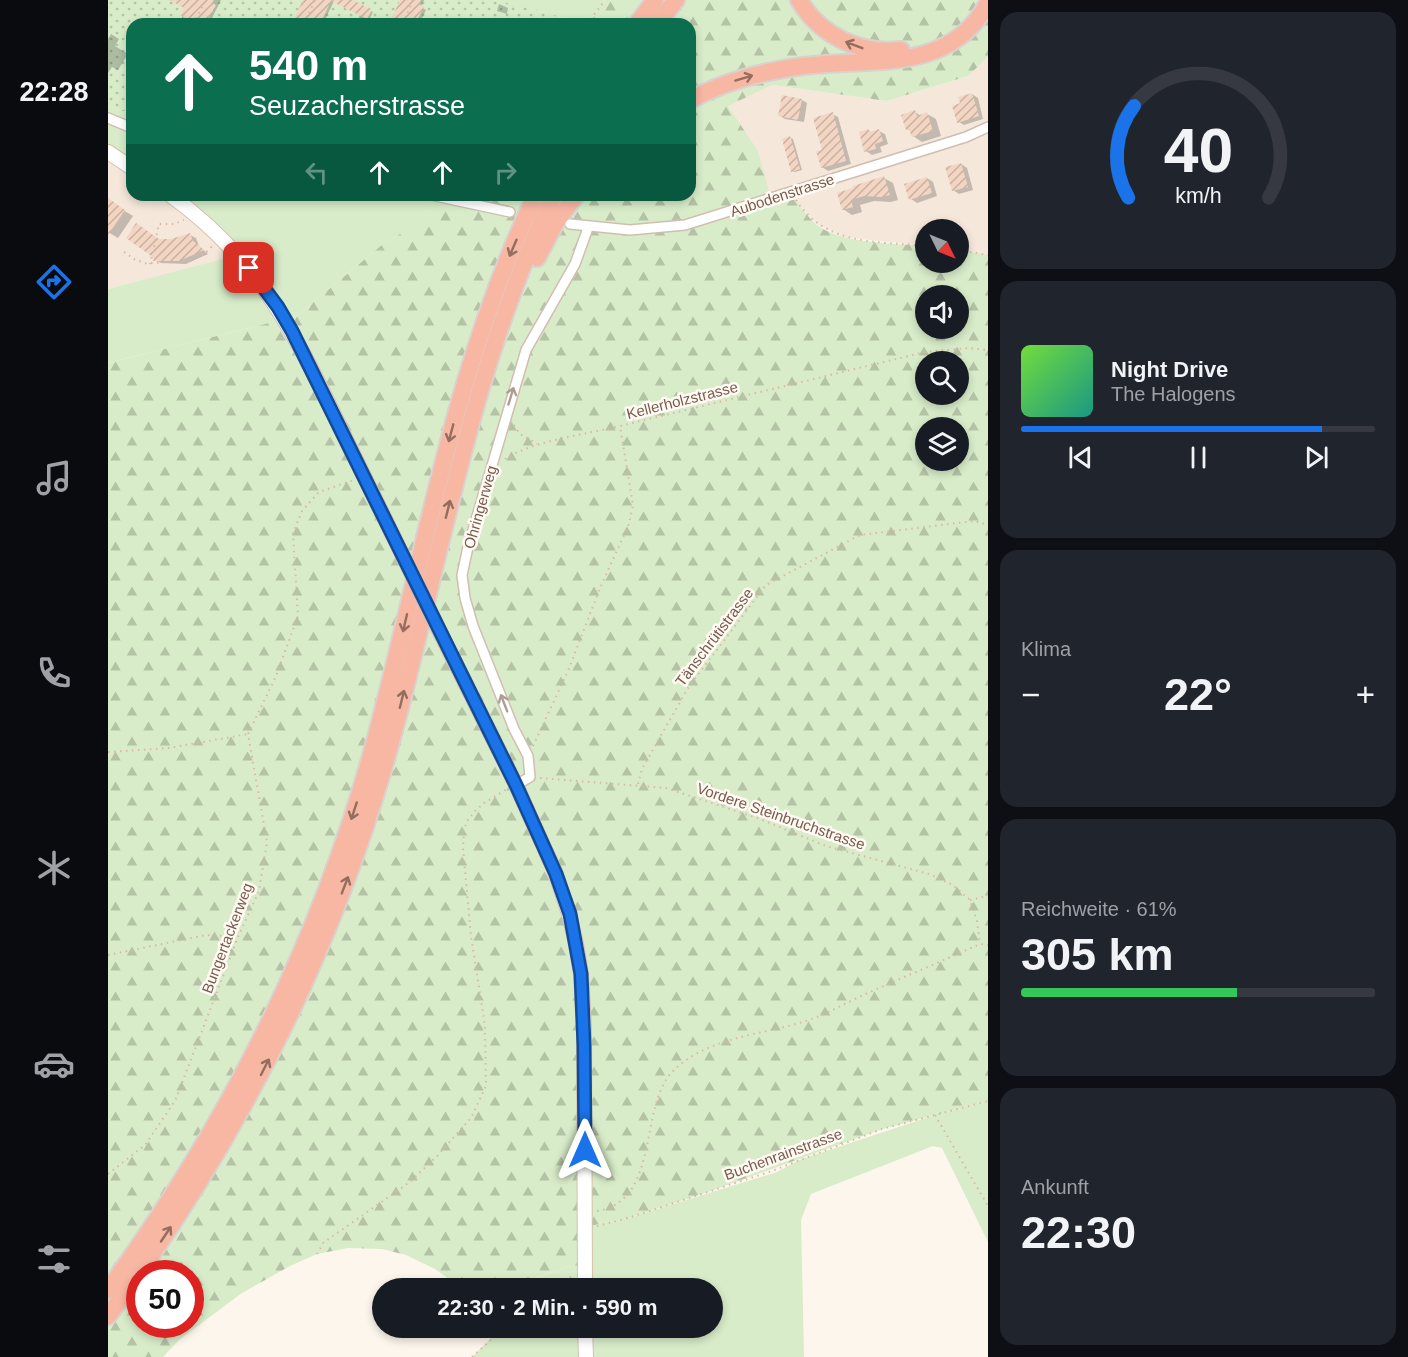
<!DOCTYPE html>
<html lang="de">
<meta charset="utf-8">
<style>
body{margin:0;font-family:Helvetica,sans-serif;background:#20242c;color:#f1f3f6;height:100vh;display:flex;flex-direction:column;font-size:22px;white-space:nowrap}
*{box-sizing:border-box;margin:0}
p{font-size:20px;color:#9ea1a6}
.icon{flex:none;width:33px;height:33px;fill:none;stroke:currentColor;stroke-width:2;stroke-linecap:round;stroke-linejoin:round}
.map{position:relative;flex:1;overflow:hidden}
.details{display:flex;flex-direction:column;gap:12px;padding:12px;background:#0d0f14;width:420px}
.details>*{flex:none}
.top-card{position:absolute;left:18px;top:18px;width:570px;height:183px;border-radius:18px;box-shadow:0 3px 9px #0003;background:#0b6e4f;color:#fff;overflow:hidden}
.needle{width:39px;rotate:133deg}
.buttons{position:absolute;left:807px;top:219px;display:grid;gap:12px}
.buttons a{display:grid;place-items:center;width:54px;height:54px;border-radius:50%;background:#171b24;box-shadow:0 3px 9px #0003;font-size:30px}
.speed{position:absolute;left:18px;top:1260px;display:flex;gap:12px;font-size:30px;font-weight:700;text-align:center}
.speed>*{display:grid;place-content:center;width:78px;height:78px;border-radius:50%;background:#171b24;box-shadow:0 3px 9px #0003;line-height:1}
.speed .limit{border:9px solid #d22;background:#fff;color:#111}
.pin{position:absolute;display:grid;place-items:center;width:51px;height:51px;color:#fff;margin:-26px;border-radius:12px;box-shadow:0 3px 9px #0006}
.me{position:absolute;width:66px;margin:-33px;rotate:0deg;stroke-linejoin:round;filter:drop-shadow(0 0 4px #0008)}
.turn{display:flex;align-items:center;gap:21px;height:126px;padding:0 24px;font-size:27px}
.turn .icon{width:78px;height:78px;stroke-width:2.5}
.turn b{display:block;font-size:42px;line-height:51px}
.lanes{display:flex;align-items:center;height:57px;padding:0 24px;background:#0003;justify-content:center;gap:30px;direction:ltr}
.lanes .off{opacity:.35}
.big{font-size:45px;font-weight:700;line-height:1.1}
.details .widget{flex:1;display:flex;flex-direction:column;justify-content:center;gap:9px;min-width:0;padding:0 21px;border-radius:18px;background:#20242c}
.details .dial{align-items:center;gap:0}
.dial svg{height:156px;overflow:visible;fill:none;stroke:#363941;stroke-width:7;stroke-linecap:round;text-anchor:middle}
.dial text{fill:#f1f3f6;stroke:none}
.song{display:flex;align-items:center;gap:18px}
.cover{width:72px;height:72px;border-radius:9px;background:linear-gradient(135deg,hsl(100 70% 55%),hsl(170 70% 35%))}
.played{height:6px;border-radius:3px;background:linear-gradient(90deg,#1a73e8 85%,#363941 85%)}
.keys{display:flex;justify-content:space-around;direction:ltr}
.heat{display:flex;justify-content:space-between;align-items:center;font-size:33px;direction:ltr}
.charge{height:9px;border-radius:4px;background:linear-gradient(90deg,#34c759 61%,#363941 0)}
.trip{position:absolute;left:264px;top:1278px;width:351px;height:60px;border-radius:30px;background:#171b24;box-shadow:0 3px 9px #0003;font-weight:700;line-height:60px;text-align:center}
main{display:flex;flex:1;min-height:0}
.menu{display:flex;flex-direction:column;width:108px;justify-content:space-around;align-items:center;background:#090b0e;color:#9ea1a6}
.menu .icon{width:42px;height:42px}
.menu .current{color:#1a73e8}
.menu b{font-size:27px;color:#f1f3f6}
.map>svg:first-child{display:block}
.residential{fill:#f5e8da}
.green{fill:#d8ecc9}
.forest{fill:url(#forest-firs);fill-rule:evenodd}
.garden{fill:url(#garden-dots)}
.shadow{fill:#0003}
.building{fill:url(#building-hatch)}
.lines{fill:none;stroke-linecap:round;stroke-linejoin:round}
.street-casing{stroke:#d1beb0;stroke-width:12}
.secondary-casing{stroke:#d6c0b0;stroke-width:16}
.highway-casing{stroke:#dad1cd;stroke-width:20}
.path{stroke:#d9b8a5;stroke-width:2;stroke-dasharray:1.5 4.5;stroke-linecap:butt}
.street{stroke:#fff;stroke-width:9}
.secondary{stroke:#fff;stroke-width:14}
.highway{stroke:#f7b7a3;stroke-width:16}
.secondary-bridge-casing{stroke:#d6c0b0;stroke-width:16;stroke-linecap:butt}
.secondary-bridge{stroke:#fff;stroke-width:14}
.oneway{stroke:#936e5e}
.oneway2{stroke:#af9d94}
.route-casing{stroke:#114b97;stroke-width:15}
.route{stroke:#1a73e8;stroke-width:10}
.labels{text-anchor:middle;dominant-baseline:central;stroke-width:5;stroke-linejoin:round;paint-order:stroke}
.street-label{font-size:15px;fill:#7a5c4d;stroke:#fffaf3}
</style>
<main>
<nav class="menu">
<b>22:28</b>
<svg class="icon current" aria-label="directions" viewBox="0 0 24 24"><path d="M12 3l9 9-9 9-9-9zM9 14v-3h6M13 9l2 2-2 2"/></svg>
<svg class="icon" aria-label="music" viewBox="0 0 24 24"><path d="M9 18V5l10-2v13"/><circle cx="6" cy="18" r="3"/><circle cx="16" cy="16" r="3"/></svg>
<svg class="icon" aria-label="phone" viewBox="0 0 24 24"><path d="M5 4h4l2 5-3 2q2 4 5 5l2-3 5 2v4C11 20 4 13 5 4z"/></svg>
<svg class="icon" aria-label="climate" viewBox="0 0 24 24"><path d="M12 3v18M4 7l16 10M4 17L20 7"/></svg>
<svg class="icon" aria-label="car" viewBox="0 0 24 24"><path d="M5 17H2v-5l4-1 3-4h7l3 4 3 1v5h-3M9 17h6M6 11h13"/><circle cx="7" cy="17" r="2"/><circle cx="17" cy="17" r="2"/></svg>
<svg class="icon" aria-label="filters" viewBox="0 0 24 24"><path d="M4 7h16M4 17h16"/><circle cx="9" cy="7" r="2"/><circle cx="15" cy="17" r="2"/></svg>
</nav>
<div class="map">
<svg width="880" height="1357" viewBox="0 0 880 1357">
<defs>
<pattern id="forest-firs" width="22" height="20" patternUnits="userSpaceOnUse" patternTransform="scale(1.5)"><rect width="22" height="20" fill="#d8ecc9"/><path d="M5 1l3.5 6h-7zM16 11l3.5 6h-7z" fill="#b4c2a5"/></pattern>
<pattern id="garden-dots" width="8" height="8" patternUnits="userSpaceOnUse" patternTransform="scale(1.5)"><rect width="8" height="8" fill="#d8ecc9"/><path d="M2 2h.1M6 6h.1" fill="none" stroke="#b4c2a5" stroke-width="1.8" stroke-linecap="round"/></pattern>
<pattern id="building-hatch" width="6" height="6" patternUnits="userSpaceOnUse" patternTransform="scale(1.5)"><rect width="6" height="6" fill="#f3d5c3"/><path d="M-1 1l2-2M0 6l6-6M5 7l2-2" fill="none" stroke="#cab0a1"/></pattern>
</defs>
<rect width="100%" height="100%" fill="#fdf6ec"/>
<g class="residential">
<polygon points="880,57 880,255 851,250 850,230 818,230 817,246 735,237 710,225 690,204 683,193 663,199 620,105 664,85 779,101 860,76"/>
<polygon points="0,152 24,168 24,195 62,195 131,256 0,289"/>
</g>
<g class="green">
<polygon points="385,0 497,0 479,24"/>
<polygon points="0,106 24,114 24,168 0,152"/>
<polygon points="62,195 343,195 342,205 275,244 189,316 0,363 0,289 130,255"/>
<polygon points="880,1101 880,1242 834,1148 825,1146 703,1194 693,1220 696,1357 364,1357 383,1338 375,1328 604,1328 604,1288 398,1288 463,1266 477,1265 477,1227 520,1218 669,1172 691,1160 827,1115"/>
</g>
<path class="forest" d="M497,0h383v57l-20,19 -81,25 -115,-16 -44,21 30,45 13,48 20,-6c7,11 16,23 26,32 25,19 77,18 108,21l1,16h32l1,-12 29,5v846l-106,28 -177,64 -77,25 -43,9v38l-14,1 -65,22h-45l-26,-19 -29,-14 -24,-6 -34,-1 -31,6 -27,12 -48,27 -63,47 -16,17h-55v-994l189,-47 86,-72 66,-39 2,-10h239v-171h-103zM818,296h32v32h-32zM818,362h32v32h-32zM818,428h32v32h-32zM32,1274h50v50h-50z"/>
<polygon class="garden" points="0,0 385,0 430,10 468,22 467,24 24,24 24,114 0,106"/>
<g class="shadow">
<polygon points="76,0 113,0 103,20 104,24 71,24 78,8"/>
<polygon points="196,0 237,0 265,12 259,24 248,24 252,15 226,1 215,24 185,24"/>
<polygon points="293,0 316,0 313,7 318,10 311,24 281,24"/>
<polygon points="391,4 400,8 399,14 389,11"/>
<polygon points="3,34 11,39 7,46 20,54 10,70 4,67 0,73 0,39"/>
<polygon points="864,94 870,98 875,119 856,125 851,122 854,104"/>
<polygon points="694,100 699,103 696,122 677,119 672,116"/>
<polygon points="807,112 813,116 819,114 828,119 833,136 814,142 805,136 803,131 799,129"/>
<polygon points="724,114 730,117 743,164 720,171 714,167"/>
<polygon points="771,131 777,134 780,144 772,147 774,152 764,155 758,151 752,133"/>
<polygon points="682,138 685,139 694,170 687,172 684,171"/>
<polygon points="853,164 859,168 865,190 851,194 845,190"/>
<polygon points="776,178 785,183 790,200 783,202 766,201 752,205 754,212 744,215 735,209 731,194"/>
<polygon points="819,178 825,182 829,196 809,203 803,199"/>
<polygon points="0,201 25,216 10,238 0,232"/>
<polygon points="82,235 88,238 91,246 100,254 78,264 53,263 47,260 51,241 63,241"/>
</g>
<g class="building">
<polygon points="62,0 106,0 104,3 108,5 101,18 114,24 92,24 83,20 82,21 72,15 76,8"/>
<polygon points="195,0 245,0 264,10 259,19 223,1 212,24 191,24 185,21"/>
<polygon points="292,0 313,0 311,4 316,7 307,24 281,24"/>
<polygon points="864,93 871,116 849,123 844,106 852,103 850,97"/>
<polygon points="674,95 694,99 690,120 670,116"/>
<polygon points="807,110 809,116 819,112 825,131 804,137 801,129 798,130 793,115"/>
<polygon points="725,112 738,161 713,168 708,151 714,150 705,118"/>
<polygon points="760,129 763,132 771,129 775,141 767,144 768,149 756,152 751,132"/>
<polygon points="682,136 692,169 683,172 674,139"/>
<polygon points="853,163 860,187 844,191 837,167"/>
<polygon points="776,176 782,195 773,197 756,196 743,200 745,207 734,210 729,193 745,188 745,186"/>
<polygon points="819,177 824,193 801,200 796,184"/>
<polygon points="0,198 17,210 0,235"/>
<polygon points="28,223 51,239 63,239 82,233 85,241 96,250 71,261 45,261 46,258 18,238"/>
</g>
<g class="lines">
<g class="street-casing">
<g id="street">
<polyline points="0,118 24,128"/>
<polyline points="323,195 402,212"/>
<polyline points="462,224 522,230 577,225 858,137 880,127"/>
<polyline points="408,785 422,777 420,756 406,729 365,626 357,598 354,575 360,547 418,350 467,264 480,228"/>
</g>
</g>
<g class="secondary-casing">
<g id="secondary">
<polyline points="0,152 24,168"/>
<path d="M62,195c87,62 123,135 168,228 22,45 44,90 66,135"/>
<polyline points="329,626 408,785 448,874 461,914 468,944 473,974 476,1026 477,1288"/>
<polyline points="477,1328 478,1357"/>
</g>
</g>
<g class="highway-casing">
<g id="highway">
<path d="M691,0c21,36 62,55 102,50"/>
<polyline points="529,24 547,0"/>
<polyline points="549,24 568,0"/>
<path d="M582,100c35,-19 74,-29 113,-34 67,-9 146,9 185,-63"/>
<polyline points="429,258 448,222 468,195"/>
<path d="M0,1290c117,-161 208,-340 262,-531 53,-189 80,-386 166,-564"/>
<path d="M0,1316c132,-178 230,-375 287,-589 48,-179 77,-364 159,-532"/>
</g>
</g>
<g class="path">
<polyline points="85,24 98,0"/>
<polyline points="196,24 207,0"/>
<polyline points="295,24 305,0"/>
<polyline points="479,24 497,0"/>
<path d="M688,200c30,46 80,41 130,46"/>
<polyline points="850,250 880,255"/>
<polyline points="16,252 26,259 42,265 51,224 66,224 76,220"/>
<polyline points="87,256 100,251 105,245"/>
<polyline points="43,263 60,262"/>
<polyline points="406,425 412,434 429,444"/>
<path d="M397,459c27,-18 82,-25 115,-33"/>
<polyline points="425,746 460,671 492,588 521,524 525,505 512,426 817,352 861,348 880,350"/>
<polyline points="0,752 61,748 140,734"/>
<polyline points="432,778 558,788 652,819 718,846 821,874 845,885 862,900 869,921 872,944"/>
<polyline points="530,784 534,769 580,688 658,585 752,535 866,521 880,525"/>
<polyline points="862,900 880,896"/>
<polyline points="0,955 98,935 130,937"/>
<polyline points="827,1115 880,1206"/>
<polyline points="0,1174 37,1145 67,1101 130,937 151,891 159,842 140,734 168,676 190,616 185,533 194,511 211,492 246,480"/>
<path d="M489,1211c64,-10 41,-105 76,-140 35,-35 92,-36 136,-51 17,-6 33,-15 50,-23 40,-18 81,-35 121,-53l8,1"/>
<polyline points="489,1226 520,1218 661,1172 774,1129 880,1101"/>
<polyline points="209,1254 215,1243 302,1182 329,1156 363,1118 378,1086 377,1026 363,936 355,848 356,831 359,821 367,811 376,803 399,789"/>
<polyline points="447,1288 464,1276"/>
<polyline points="364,1357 396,1328"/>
</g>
<use href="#street" class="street"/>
<use href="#secondary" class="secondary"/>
<use href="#highway" class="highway"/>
<g class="secondary-bridge-casing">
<polyline id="secondary-bridge" points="296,558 329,626"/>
</g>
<use href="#secondary-bridge" class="secondary-bridge"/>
</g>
<defs><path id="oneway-shaft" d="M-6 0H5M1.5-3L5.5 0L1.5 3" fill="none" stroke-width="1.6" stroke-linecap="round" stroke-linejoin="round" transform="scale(1.5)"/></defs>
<g class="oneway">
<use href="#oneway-shaft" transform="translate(746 45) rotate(-159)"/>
<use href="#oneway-shaft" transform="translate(636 78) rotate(-17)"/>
<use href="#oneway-shaft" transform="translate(405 248) rotate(113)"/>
<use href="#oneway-shaft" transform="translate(343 433) rotate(105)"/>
<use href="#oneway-shaft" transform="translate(340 509) rotate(-76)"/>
<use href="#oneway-shaft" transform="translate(297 623) rotate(103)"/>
<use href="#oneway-shaft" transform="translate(294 699) rotate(-76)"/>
<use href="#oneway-shaft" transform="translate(246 811) rotate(108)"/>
<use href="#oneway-shaft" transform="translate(237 885) rotate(-69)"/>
<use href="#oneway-shaft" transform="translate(157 1067) rotate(-63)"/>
<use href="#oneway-shaft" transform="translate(58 1234) rotate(-56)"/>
</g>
<g class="oneway2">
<use href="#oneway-shaft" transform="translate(403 396) rotate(-73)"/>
<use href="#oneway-shaft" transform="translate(396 703) rotate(-111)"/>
</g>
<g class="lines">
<g class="route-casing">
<polyline id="route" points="141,268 170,307 184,331 408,785 448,874 462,914 473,974 476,1045 477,1150"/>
</g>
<use href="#route" class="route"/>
</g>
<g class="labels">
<g class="street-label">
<text transform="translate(674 195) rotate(-18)">Aubodenstrasse</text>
<text transform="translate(574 400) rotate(-14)">Kellerholzstrasse</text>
<text transform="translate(372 507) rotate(-74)">Ohringerweg</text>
<text transform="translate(606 637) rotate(-53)">Tänschrütistrasse</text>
<text transform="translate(673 816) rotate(19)">Vordere Steinbruchstrasse</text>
<text transform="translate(119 938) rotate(-69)">Bungertackerweg</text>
<text transform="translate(675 1154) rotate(-20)">Buchenrainstrasse</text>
</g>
</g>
</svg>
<div class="buttons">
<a><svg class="needle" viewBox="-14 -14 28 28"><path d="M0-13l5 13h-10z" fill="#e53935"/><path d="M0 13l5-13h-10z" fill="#9ea1a6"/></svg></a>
<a><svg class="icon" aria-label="sound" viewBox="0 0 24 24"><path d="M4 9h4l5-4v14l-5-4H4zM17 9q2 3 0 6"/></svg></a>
<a><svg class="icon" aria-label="search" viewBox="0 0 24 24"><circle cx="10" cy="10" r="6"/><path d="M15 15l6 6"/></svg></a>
<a><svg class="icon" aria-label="layers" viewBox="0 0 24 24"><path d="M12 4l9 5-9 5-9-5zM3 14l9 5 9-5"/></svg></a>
</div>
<div class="speed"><div class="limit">50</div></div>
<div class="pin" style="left:141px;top:268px;background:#d93025"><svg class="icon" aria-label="arrive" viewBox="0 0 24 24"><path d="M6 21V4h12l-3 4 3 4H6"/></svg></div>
<svg class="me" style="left:477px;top:1150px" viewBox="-20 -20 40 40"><path d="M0-17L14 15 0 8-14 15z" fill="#1a73e8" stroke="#fff" stroke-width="4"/></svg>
<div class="trip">22:30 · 2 Min. · 590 m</div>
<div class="top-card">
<div class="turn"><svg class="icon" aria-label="ahead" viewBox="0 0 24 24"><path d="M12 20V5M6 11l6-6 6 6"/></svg><div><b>540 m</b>Seuzacherstrasse</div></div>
<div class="lanes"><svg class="icon off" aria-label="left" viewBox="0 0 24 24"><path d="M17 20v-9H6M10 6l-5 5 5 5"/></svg><svg class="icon" aria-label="ahead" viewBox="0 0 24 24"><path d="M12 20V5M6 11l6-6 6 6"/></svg><svg class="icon" aria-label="ahead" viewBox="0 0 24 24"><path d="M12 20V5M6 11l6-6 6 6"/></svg><svg class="icon off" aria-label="right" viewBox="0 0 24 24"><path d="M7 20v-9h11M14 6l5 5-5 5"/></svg></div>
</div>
</div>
<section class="details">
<div class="widget dial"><svg viewBox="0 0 100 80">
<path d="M14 69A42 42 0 1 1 86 69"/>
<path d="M14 69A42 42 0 0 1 17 22" stroke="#1a73e8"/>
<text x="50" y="56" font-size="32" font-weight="700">40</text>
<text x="50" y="72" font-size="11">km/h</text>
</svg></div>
<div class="widget">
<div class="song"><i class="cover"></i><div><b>Night Drive</b><p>The Halogens</p></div></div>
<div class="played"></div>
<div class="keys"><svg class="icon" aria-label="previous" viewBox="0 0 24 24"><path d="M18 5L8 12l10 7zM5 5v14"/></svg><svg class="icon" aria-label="pause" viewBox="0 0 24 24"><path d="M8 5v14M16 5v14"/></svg><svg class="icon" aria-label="next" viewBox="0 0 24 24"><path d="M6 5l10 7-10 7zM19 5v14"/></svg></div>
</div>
<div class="widget"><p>Klima</p>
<div class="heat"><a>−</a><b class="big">22°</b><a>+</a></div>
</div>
<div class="widget"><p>Reichweite · 61%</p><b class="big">305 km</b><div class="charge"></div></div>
<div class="widget"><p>Ankunft</p><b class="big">22:30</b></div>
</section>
</main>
